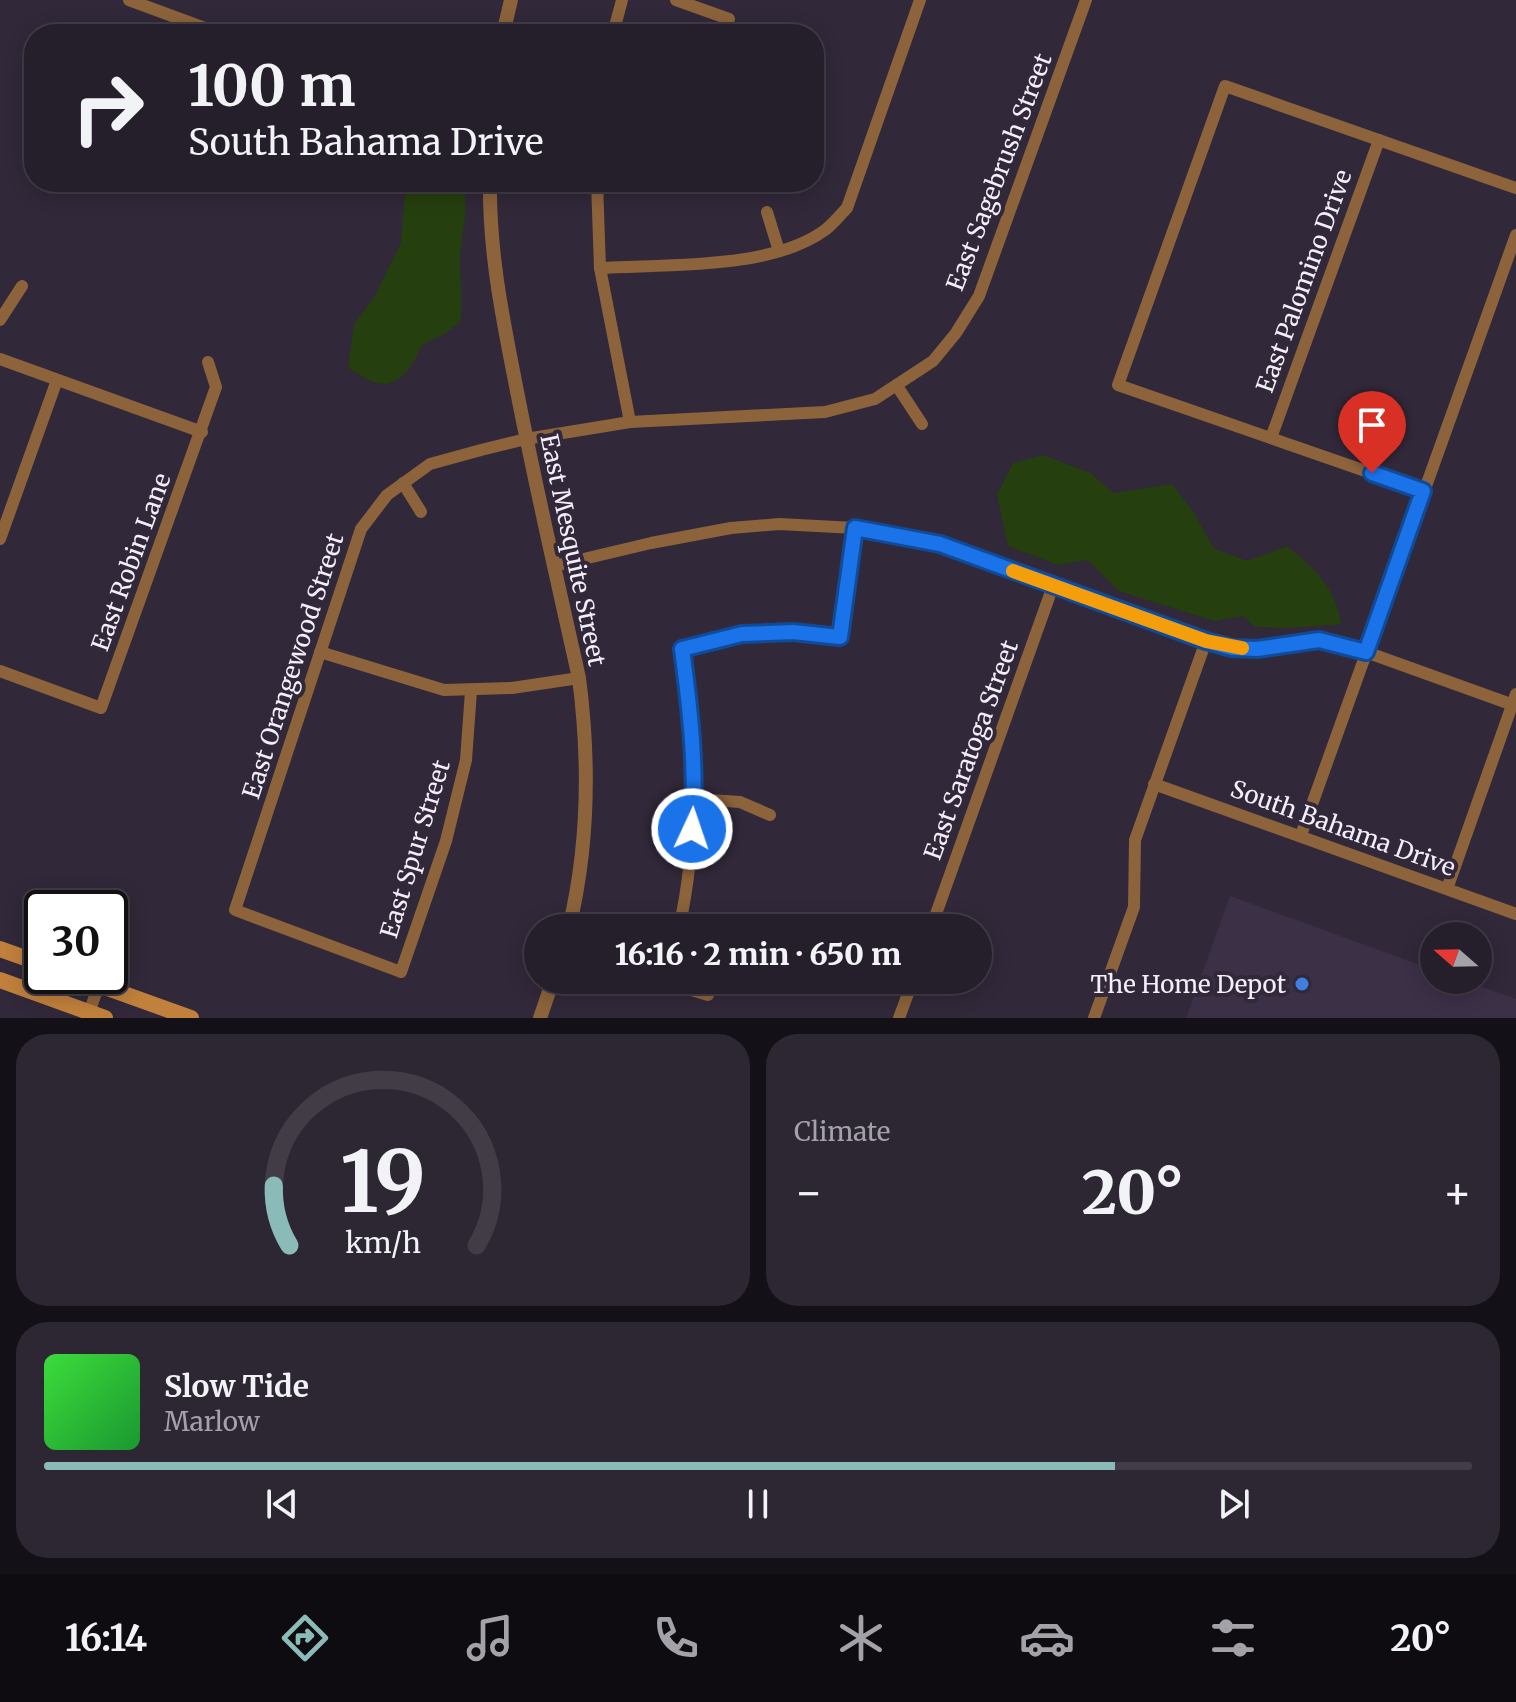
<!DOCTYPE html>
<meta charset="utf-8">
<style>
body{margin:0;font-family:Merriweather,serif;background:#2d2733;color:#f1f3f6;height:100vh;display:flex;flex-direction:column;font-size:30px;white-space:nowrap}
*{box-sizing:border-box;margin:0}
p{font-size:26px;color:#a3a2a9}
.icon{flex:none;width:44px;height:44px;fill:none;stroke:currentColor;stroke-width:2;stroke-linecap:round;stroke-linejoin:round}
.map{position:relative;height:1018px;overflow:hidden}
.sheet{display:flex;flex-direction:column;gap:16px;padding:16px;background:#141018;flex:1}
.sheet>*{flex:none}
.top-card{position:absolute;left:24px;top:24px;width:800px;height:168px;border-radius:32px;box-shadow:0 4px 20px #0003,0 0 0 2px #423c47;background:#251e2b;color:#f1f3f6;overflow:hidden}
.needle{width:52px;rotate:290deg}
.fabs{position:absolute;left:1420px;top:922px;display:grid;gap:16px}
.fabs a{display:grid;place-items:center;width:72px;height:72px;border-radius:50%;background:#251e2b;box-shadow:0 4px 20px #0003,0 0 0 2px #423c47;font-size:40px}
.speed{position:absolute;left:24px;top:890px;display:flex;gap:16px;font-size:40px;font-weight:700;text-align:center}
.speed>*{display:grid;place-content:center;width:104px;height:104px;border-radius:50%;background:#251e2b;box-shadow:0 4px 20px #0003,0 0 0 2px #423c47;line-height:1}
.speed .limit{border:4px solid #111;border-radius:12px;background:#fff;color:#111}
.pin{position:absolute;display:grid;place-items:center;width:68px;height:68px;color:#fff;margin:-82px -34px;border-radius:50% 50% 50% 0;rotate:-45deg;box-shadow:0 0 8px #0007}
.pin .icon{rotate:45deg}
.me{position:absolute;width:88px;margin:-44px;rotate:3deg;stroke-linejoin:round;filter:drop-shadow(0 0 6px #0008)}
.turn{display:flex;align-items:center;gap:28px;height:168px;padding:0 32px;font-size:36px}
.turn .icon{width:104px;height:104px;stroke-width:2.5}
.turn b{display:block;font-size:56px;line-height:68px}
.big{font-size:60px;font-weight:800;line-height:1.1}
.sheet .widget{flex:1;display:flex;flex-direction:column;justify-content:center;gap:12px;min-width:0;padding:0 28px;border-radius:32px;background:#2d2733}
.sheet .dial{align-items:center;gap:0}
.dial svg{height:208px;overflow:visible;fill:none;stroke:#423c47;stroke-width:7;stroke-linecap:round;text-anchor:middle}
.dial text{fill:#f1f3f6;stroke:none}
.song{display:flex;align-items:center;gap:24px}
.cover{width:96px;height:96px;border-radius:12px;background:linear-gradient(135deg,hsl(120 70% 55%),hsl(130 70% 35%))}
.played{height:8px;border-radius:4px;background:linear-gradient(90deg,#8bbbb9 75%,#423c47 75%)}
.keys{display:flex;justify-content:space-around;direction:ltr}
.heat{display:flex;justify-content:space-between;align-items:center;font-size:44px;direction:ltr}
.sheet .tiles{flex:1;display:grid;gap:16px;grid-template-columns:1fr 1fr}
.widget:last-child{grid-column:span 2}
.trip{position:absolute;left:524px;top:914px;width:468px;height:80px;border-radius:40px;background:#251e2b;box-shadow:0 4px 20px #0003,0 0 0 2px #423c47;font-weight:800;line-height:80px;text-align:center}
.dock{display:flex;height:128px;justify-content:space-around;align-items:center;background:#0f0c11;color:#a3a2a9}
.dock .icon{width:56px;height:56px}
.dock .active{color:#8bbbb9}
.dock b{font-size:36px;color:#f1f3f6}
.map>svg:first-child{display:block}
.built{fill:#3c3047}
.green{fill:#263f0e}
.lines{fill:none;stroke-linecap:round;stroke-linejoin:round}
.minor{stroke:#8c633b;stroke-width:12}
.tertiary{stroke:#8c633b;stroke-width:14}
.secondary{stroke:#c1813c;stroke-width:16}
.route-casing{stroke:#114b97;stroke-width:20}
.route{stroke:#1a73e8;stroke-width:14}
.slow{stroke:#f59e0b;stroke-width:14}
.shop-dot{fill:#3f7fe0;stroke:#312839;stroke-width:3}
.labels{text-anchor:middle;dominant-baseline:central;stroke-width:8;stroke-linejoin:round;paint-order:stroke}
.street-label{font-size:24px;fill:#f3eef9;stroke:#312839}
.poi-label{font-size:24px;fill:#f3eef9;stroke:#312839;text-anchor:end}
</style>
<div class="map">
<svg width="1516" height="1018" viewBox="0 0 1516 1018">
<rect width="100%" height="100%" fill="#312839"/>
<polygon class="built" points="1230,896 1434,970 1434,980 1463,980 1516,999 1516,1018 1186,1018"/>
<g class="green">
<path d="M406,182h55c10,26 0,49 -1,76 0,21 3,42 0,64l-16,12 -22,11c-8,18 -22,44 -45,38 -10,-2 -20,-11 -29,-15l6,-44 19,-25 28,-56z"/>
<path d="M1043,455l48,18 22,20 59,-9 22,29 20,36 34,12 39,-15c28,23 48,40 54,78l-49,4 -37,-1 -12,-11 -29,5 -95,-30 -31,-31 -30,5 -50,-19 -11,-51 16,-32z"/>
</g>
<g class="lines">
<g class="minor">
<polyline points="129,0 221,34"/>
<polyline points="676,0 729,19"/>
<polyline points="613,34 622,0"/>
<polyline points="597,182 600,268 630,422"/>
<polyline points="767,212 779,251"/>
<path d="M600,268c66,-4 171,2 225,-38 8,-6 15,-15 22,-22l73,-208"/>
<polyline points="0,320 22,286"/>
<polyline points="0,359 202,432"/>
<polyline points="897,386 922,424"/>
<polyline points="1271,438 1379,140"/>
<polyline points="403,483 421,512"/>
<polyline points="1423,491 1118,385 1225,86 1516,188"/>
<polyline points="0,539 57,380"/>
<polyline points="554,566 651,543 731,528 779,524 855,528 940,544 1206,641 1232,648 1257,649 1301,641 1330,642 1366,652 1516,706"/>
<polyline points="320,652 444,690 512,688 579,678"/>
<polyline points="0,671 101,708 216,387 208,362"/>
<polyline points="471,691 466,760 446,841 401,972 235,910 361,529 387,495 430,464 481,450 526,439 630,422 825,412 875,399 933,361 956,333 979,296 1086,0"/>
<polyline points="1154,784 1516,914"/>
<polyline points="695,799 740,802 770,815"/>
<polyline points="1301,835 1516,235"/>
<polyline points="1447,889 1516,694"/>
<path d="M679,928c21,-93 16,-186 3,-279l60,-15 51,-2 47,5 15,-109"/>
<polyline points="931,928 1053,586"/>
<polyline points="658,980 708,995"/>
<polyline points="87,1018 99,985"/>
<polyline points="899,1018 913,980"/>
<polyline points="1094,1018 1134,907 1135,840 1206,641"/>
</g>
<g class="tertiary">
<polyline points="503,34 511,0"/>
<path d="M490,182c-1,68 12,133 25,199 19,99 42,198 64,297 11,85 10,167 -10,250"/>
<polyline points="540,1018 553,980"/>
</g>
<g class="secondary">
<polyline points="0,949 42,964"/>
<polyline points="74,976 191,1018"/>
<polyline points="0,980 105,1018"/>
</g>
</g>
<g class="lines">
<g class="route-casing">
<path id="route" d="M692,829c5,-61 -2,-120 -10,-180l60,-15 51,-2 47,5 15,-109 85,16 266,97 26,7 25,1 62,-9 47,12 57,-161 -51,-18"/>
</g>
<use href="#route" class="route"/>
<polyline class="slow" points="1013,571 1206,641 1242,648"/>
</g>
<circle class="shop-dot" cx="1302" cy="984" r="8"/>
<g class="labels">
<g class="street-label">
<text transform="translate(999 172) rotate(-69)">East Sagebrush Street</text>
<text transform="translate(1304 281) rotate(-70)">East Palomino Drive</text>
<text transform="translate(573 550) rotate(78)">East Mesquite Street</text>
<text transform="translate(131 562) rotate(-70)">East Robin Lane</text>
<text transform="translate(293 666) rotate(-72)">East Orangewood Street</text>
<text transform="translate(971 750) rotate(-70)">East Saratoga Street</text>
<text transform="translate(1343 828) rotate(20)">South Bahama Drive</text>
<text transform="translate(415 849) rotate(-73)">East Spur Street</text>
</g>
<g class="poi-label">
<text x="1286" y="984">The Home Depot</text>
</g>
</g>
</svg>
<div class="fabs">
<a><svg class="needle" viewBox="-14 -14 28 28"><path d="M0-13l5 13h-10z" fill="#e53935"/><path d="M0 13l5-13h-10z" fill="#a3a2a9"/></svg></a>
</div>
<div class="speed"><div class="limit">30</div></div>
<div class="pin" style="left:1372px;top:473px;background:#d93025"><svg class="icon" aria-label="arrive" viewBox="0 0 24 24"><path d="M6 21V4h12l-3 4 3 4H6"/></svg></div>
<svg class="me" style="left:692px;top:829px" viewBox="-20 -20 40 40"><circle r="17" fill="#1a73e8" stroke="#fff" stroke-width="3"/><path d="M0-11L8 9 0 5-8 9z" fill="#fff"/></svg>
<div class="trip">16:16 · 2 min · 650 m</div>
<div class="top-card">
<div class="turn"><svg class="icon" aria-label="right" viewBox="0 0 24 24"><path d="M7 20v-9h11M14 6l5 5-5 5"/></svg><div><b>100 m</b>South Bahama Drive</div></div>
</div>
</div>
<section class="sheet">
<div class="tiles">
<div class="widget dial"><svg viewBox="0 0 100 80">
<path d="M14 69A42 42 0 1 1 86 69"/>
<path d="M14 69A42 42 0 0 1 8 46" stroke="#8bbbb9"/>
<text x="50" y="56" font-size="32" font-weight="700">19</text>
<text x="50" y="72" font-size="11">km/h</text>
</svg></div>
<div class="widget"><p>Climate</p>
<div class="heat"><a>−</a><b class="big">20°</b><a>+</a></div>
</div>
<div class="widget">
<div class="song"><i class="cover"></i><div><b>Slow Tide</b><p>Marlow</p></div></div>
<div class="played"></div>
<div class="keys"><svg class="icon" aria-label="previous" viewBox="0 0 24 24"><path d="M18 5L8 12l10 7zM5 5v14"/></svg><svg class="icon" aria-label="pause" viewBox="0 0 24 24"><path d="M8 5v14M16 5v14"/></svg><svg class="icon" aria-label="next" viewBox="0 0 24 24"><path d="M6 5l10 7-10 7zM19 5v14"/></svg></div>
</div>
</div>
</section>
<nav class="dock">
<b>16:14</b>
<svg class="icon active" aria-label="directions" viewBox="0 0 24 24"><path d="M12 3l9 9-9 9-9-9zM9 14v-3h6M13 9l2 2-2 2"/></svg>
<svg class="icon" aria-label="music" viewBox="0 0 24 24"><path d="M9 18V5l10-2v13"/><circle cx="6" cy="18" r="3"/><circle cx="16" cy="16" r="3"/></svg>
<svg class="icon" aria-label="phone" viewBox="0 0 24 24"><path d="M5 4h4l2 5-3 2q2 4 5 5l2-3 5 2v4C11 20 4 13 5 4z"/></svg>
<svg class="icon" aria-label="climate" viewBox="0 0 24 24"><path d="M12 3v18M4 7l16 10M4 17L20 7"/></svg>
<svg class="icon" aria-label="car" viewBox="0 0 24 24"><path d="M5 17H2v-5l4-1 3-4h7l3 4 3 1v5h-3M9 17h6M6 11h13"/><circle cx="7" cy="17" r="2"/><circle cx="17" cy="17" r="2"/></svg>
<svg class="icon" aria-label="filters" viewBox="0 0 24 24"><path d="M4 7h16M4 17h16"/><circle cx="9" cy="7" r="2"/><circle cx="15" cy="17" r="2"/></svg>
<b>20°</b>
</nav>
